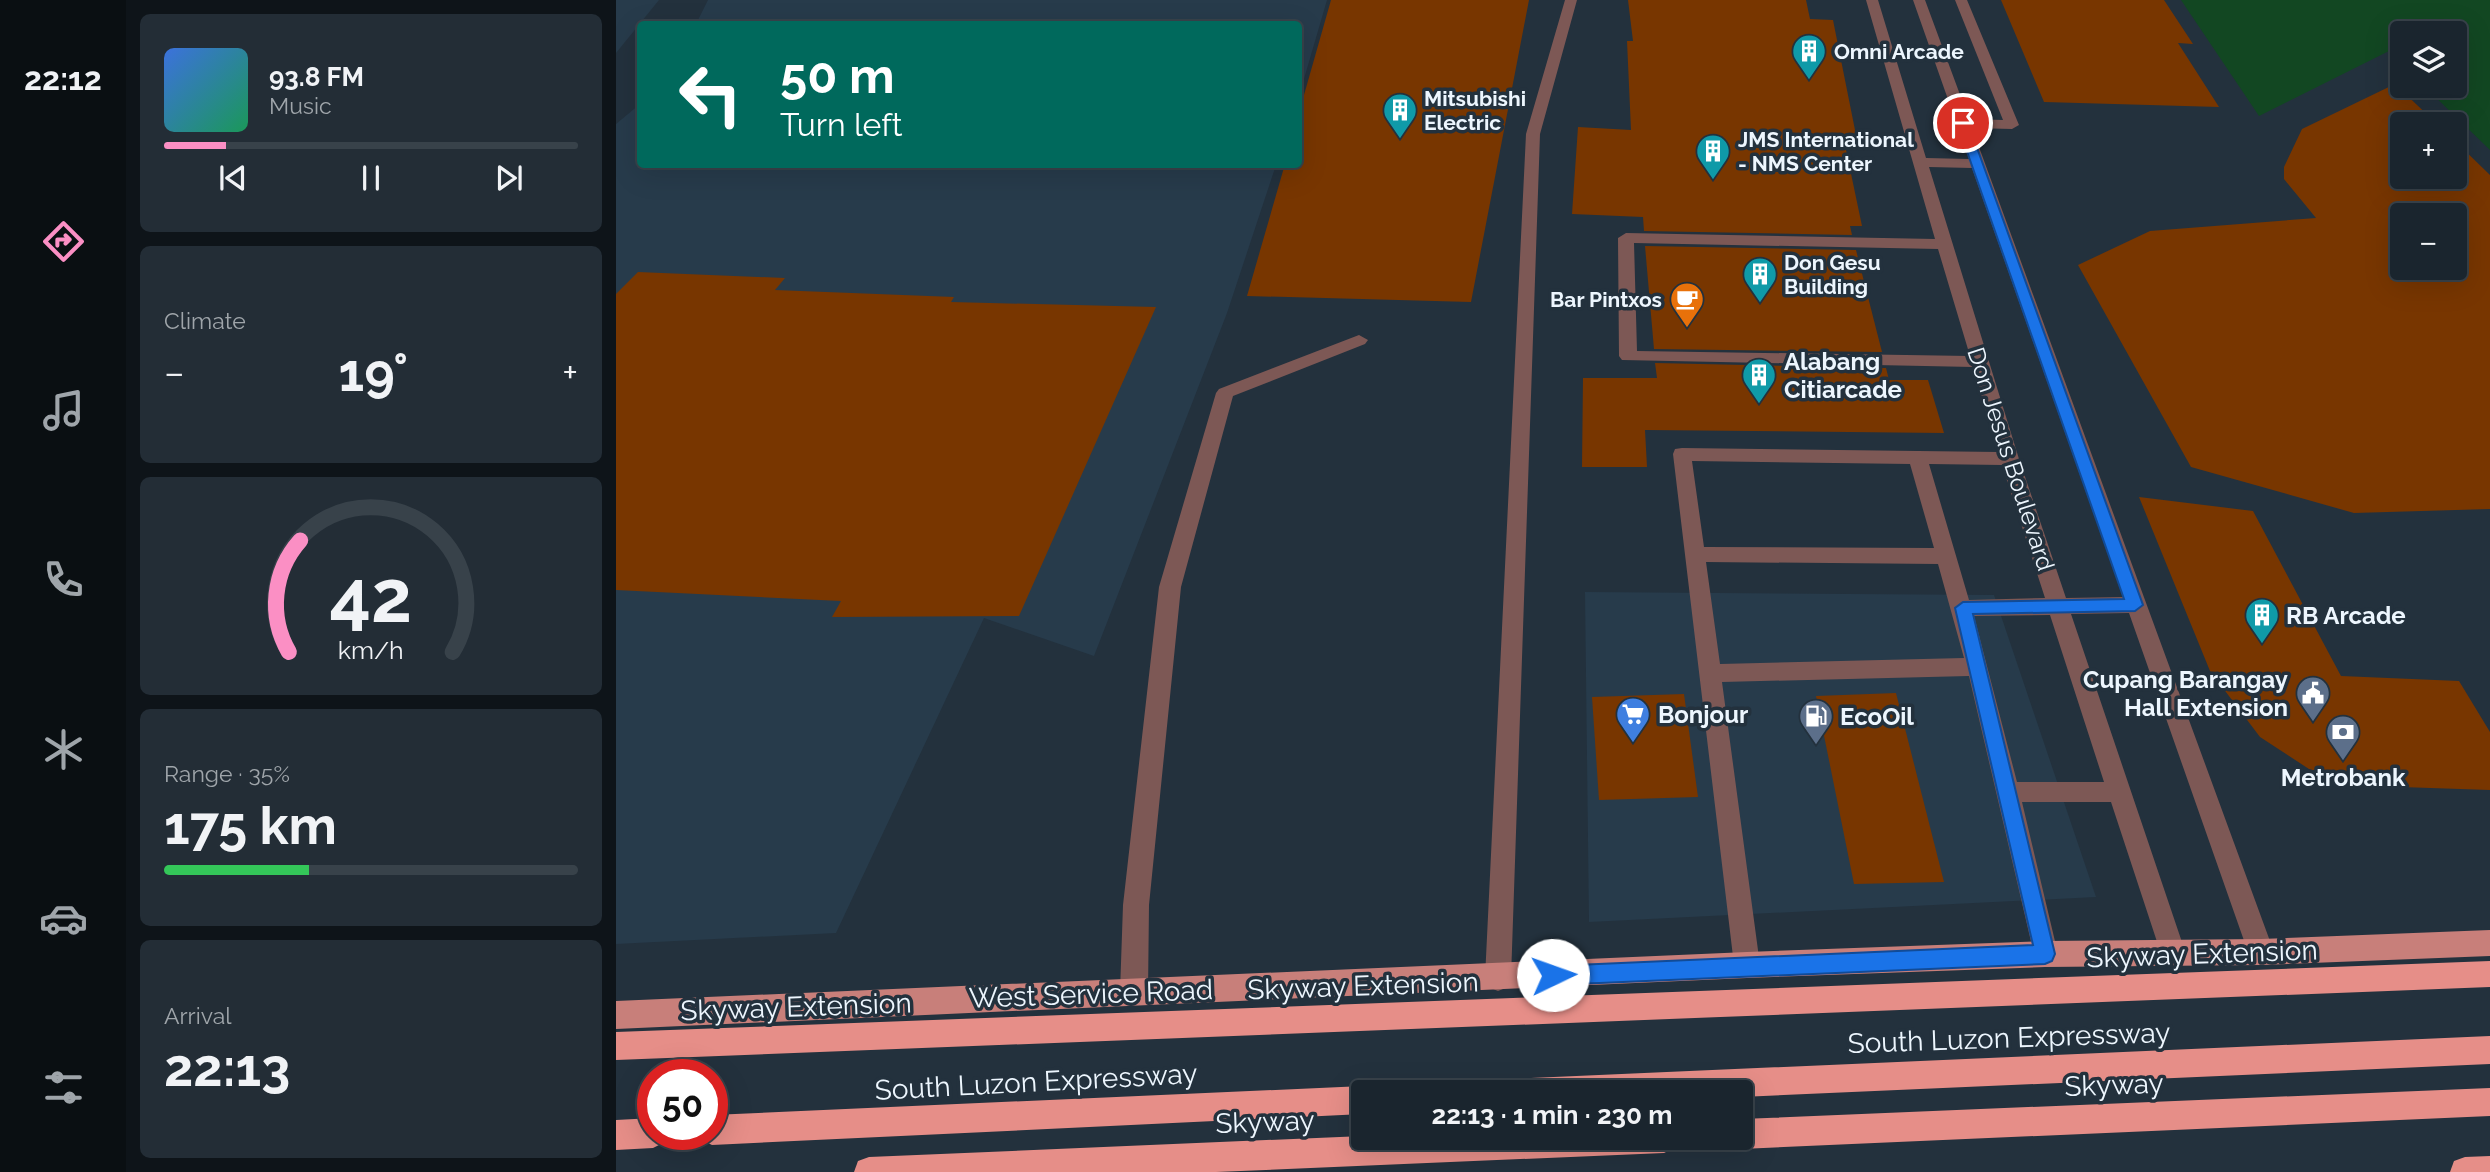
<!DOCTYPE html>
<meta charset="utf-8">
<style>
body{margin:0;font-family:Raleway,sans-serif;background:#232d36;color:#f1f3f6;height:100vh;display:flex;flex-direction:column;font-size:26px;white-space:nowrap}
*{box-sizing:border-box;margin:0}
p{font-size:23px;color:#9fa5aa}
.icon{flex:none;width:38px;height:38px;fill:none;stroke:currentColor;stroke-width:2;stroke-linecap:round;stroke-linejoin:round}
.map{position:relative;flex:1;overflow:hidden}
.drawer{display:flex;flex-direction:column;gap:14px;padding:14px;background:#0e1419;width:490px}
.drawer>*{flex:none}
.hud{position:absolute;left:21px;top:21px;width:665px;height:147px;border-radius:7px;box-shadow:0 7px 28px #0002,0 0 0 2px #38424a;background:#00695c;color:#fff;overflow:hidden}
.tools{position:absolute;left:1774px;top:21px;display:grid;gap:14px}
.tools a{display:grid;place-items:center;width:77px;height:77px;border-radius:7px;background:#1a252e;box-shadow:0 7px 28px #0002,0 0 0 2px #38424a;font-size:35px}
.speed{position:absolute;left:21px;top:1059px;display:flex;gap:14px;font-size:35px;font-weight:700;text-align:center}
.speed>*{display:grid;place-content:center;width:91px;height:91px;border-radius:50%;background:#1a252e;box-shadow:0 7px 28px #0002,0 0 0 2px #38424a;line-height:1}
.speed .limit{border:10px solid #d22;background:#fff;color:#111}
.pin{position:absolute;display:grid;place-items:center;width:60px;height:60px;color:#fff;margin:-30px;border:4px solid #fff;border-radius:50%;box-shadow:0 2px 7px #0007}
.me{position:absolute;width:77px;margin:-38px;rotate:87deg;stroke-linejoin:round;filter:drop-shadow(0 0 5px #0008)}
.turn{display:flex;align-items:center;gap:24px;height:147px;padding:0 28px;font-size:32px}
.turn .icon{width:91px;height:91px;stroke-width:2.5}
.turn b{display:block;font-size:49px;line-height:60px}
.big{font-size:52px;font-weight:700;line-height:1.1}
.drawer .tile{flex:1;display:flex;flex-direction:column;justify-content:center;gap:10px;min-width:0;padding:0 24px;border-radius:10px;background:#232d36}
.drawer .dial{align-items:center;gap:0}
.dial svg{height:182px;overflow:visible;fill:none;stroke:#38424a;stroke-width:7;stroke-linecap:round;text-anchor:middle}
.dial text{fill:#f1f3f6;stroke:none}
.song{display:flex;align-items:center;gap:21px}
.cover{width:84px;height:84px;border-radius:10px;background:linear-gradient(135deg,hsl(220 70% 55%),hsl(150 70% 35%))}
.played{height:7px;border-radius:4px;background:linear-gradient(90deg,#fb8fc4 15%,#38424a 15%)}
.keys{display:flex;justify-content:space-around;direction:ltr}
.heat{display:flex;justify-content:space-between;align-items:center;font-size:38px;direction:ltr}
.charge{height:10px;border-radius:5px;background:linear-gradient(90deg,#34c759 35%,#38424a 0)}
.trip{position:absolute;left:735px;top:1080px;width:402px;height:70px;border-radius:7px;background:#1a252e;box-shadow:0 7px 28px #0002,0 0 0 2px #38424a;font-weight:700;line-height:70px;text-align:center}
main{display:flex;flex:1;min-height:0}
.dock{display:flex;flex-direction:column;width:126px;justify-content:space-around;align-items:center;background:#0a0f12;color:#9fa5aa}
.dock .icon{width:49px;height:49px}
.dock .on{color:#fb8fc4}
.dock b{font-size:32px;color:#f1f3f6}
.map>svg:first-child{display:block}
.built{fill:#273b4b}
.green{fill:#124722}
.building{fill:#783600;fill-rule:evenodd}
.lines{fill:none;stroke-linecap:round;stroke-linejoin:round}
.minor{fill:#7d5855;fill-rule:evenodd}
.major{fill:#c87f7a;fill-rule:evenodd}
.highway{fill:#e68e88;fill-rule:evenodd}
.route{fill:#1a73e8;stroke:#114b97;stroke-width:2}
.labels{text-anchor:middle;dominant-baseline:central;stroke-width:7;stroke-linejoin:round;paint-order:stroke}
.far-poi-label{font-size:21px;font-weight:bold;fill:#edf6fe;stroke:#23313d;text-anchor:start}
.poi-label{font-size:24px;font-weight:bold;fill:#edf6fe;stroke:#23313d;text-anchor:start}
.street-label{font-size:24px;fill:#edf6fe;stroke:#23313d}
.near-street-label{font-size:28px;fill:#edf6fe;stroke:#23313d}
</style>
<main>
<nav class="dock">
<b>22:12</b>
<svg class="icon on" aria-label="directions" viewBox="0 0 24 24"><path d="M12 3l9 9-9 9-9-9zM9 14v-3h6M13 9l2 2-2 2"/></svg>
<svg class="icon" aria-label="music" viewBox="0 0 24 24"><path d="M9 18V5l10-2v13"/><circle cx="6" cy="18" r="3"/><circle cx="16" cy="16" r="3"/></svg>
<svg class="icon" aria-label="phone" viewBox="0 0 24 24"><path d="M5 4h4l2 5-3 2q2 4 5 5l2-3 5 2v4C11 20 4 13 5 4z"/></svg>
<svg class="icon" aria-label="climate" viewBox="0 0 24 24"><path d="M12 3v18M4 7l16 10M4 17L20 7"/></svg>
<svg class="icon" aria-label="car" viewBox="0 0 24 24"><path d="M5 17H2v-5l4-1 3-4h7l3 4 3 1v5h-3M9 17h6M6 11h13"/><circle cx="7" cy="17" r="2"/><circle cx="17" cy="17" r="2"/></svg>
<svg class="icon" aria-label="filters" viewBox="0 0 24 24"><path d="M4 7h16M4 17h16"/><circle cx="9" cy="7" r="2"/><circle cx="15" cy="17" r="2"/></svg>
</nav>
<section class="drawer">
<div class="tile">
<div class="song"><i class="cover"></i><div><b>93.8 FM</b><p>Music</p></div></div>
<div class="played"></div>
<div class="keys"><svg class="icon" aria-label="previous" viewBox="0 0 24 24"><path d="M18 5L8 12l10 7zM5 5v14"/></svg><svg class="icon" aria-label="pause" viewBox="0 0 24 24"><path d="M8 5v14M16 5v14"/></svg><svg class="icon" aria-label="next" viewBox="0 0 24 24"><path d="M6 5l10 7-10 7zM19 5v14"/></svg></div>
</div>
<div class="tile"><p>Climate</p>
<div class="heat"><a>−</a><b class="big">19°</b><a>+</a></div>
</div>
<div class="tile dial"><svg viewBox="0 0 100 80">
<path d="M14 69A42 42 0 1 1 86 69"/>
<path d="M14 69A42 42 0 0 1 19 20" stroke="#fb8fc4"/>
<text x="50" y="56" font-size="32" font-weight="700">42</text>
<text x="50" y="72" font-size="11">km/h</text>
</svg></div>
<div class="tile"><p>Range · 35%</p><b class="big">175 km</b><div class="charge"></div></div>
<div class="tile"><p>Arrival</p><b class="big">22:13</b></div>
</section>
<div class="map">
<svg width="1874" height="1172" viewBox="0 0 1874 1172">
<rect width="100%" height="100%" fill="#23313d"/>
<g class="built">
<polygon points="0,0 43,0 0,53"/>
<polygon points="92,0 711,0 683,96 682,24 80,24"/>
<polygon points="24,104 24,164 660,165 611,313 478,656 368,618 220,933 0,944 0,124"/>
<polygon points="969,592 1378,595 1480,897 973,922"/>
</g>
<polygon class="green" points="1565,0 1874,0 1874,150 1808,86 1839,86 1839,33 1787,33 1787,65 1773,51 1643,116"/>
<g class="building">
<polygon points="715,0 913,0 855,302 631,296 669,164 682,164 682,116"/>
<polygon points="1012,0 1190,0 1194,19 1217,20 1242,145 1229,145 1246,226 1234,226 1236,235 1028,231 1027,217 956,214 962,127 1015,130 1011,41 1017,41"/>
<polygon points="1385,0 1548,0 1577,44 1562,43 1603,107 1428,102"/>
<path d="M1779,84l42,40h-34v53h52v-36l35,34v334l-136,4 -163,-46 -113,-202 72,-34 166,-13 -32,-39v-12l18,-38zM1787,215h52v53h-52z"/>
<polygon points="1029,246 1240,250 1266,352 1038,349"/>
<polygon points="22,272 169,278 159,290 338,297 335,302 540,307 403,616 216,617 225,601 0,590 0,294"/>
<polygon points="1039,363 1270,368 1273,380 1312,380 1328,433 1029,430 1031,467 966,467 967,378 1041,378"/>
<polygon points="1523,497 1637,511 1725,676 1843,681 1874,732 1874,790 1755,786 1693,769 1644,737 1594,671"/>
<polygon points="1280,693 1328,882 1238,884 1200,696"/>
<polygon points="1068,694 1082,797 983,800 976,697"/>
</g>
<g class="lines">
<g class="minor">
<polygon points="949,0 961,0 924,134 895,978 892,987 882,991 872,987 869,978 910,134"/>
<path d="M1250,0h12l48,158 43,1 -56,-159h12l44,119 34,1 -48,-120h12l52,125 -7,4 -40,-1 302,824 -4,9 -9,4 -9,-4 -4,-9 -119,-339 -58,1 115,340 -4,9 -9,4 -9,-4 -53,-161h-89l36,152 -4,9 -9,4 -9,-4 -67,-287 -247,6 38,283 -4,9 -9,4 -9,-4 -4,-9 -61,-511 2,-5 7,-1 316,4 -25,-85 -351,-7 -3,-4 -1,-118 8,-5 309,6zM1313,167l43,1 151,429 -57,1 -47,-139zM1018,243l304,6 32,107 -333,-5zM1076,461l218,3 24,84 -230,-1zM1313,464l73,1 43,133 -76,2zM1090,562l232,2 26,94 -244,6zM1434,615l54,167h-87l-43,-166z"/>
<polygon points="743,335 752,340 749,344 617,396 565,587 533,905 532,992 528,1001 518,1005 508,1001 504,992 507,905 543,587 600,393 603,389"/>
</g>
<polygon class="major" points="1874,930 1874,956 1645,965 1429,967 1131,978 0,1029 0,1001 1131,952 1429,941 1645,939"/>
<g class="highway">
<polygon points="1874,961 1874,987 0,1060 0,1032"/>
<polygon points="1874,1036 1874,1064 1125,1097 1125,1092 901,1092 905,1082 915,1078"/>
<polygon points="747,1086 758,1092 747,1092 747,1114 96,1145 86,1140 83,1134 96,1134 96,1115"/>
<polygon points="1874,1088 1874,1116 1125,1149 1115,1144 1112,1138 1125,1138 1125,1119"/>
<polygon points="37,1118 37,1134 51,1134 47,1143 37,1148 0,1150 0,1120"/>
<polygon points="747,1136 1063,1138 1058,1148 1048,1153 600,1172 238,1172 242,1161 253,1157"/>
<polygon points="1874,1156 1874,1172 1834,1172 1838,1161 1849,1157"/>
</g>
</g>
<polygon class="route" points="1347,120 1352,123 1527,605 1519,611 1357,614 1439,954 1436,961 1429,964 937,985 930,982 927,975 930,968 937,966 1417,945 1339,608 1347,602 1508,599 1341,123"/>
<defs>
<g id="building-pin" transform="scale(1.75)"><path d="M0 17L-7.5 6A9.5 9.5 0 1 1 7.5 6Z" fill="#0f9aa8" stroke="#23313d"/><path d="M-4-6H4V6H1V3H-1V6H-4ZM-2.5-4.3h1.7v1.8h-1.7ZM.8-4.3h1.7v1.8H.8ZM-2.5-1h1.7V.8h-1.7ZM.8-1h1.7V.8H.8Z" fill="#fff"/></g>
<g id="cafe-pin" transform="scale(1.75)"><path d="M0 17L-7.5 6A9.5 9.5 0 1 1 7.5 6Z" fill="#e8710a" stroke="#23313d"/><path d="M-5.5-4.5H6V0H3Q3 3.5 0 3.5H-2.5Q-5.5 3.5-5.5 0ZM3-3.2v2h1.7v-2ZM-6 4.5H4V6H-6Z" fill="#fff"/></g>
<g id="civic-pin" transform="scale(1.75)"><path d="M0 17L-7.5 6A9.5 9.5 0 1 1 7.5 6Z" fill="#5c6f8a" stroke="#23313d"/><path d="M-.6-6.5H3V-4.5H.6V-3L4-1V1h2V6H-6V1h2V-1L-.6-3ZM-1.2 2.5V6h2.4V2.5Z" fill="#fff"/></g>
<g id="supermarket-pin" transform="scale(1.75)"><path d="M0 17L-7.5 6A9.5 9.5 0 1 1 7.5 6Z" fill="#3f7fe0" stroke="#23313d"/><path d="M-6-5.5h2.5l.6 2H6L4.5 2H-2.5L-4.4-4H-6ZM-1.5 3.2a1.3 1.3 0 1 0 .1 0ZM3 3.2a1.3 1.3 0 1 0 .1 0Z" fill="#fff"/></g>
<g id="fuel-pin" transform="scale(1.75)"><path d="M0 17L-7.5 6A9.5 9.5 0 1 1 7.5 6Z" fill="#5c6f8a" stroke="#23313d"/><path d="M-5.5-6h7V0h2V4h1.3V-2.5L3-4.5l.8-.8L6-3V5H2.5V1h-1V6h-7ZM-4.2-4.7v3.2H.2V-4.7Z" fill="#fff"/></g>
<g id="bank-pin" transform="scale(1.75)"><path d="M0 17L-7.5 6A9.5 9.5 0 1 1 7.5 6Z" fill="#5c6f8a" stroke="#23313d"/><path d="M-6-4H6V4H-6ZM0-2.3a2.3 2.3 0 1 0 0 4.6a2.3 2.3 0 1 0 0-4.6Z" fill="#fff"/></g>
</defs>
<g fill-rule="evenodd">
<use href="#building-pin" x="1193" y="51"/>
<use href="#building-pin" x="784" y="110"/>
<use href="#building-pin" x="1097" y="151"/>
<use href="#building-pin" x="1144" y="274"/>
<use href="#cafe-pin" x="1071" y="299"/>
<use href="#building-pin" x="1143" y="375"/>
<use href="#building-pin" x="1646" y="615"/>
<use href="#civic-pin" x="1697" y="693"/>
<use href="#supermarket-pin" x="1017" y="714"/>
<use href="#fuel-pin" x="1200" y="716"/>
<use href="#bank-pin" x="1727" y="732"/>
</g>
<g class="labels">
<g class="far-poi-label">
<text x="1218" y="51">Omni Arcade</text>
<text x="808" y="98">Mitsubishi<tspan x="808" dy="24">Electric</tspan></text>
<text x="1122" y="139">JMS International<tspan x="1122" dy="24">- NMS Center</tspan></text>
<text x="1168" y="262">Don Gesu<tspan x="1168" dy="24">Building</tspan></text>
<text x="1046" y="299" text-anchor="end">Bar Pintxos</text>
</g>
<g class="poi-label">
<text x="1168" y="361">Alabang<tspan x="1168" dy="28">Citiarcade</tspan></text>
<text x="1670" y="615">RB Arcade</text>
<text x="1672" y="679" text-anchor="end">Cupang Barangay<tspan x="1672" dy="28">Hall Extension</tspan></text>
<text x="1042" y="714">Bonjour</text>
<text x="1224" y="716">EcoOil</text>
<text x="1727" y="777" text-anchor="middle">Metrobank</text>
</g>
<g class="street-label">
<text transform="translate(1395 459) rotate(72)">Don Jesus Boulevard</text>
</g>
<g class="near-street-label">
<text transform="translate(1586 954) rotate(-2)">Skyway Extension</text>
<text transform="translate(747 986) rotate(-2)">Skyway Extension</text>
<text transform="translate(475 994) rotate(-2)">West Service Road</text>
<text transform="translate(180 1007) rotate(-2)">Skyway Extension</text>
<text transform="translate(1393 1038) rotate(-2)">South Luzon Expressway</text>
<text transform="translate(420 1082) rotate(-3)">South Luzon Expressway</text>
<text transform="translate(1498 1085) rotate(-2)">Skyway</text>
<text transform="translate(649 1122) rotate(-2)">Skyway</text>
</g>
</g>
</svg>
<div class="tools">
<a><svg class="icon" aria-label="layers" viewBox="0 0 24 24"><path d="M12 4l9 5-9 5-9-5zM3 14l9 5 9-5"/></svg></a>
<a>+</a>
<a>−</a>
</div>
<div class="speed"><div class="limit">50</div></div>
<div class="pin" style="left:1347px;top:123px;background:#d93025"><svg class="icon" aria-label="arrive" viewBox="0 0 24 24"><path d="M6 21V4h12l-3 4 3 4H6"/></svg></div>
<svg class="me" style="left:937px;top:975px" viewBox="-20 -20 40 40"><circle r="19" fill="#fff"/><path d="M0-13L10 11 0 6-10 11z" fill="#1a73e8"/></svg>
<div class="trip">22:13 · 1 min · 230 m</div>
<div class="hud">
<div class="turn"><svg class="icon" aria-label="left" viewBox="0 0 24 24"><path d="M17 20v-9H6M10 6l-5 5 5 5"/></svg><div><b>50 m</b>Turn left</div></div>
</div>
</div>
</main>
